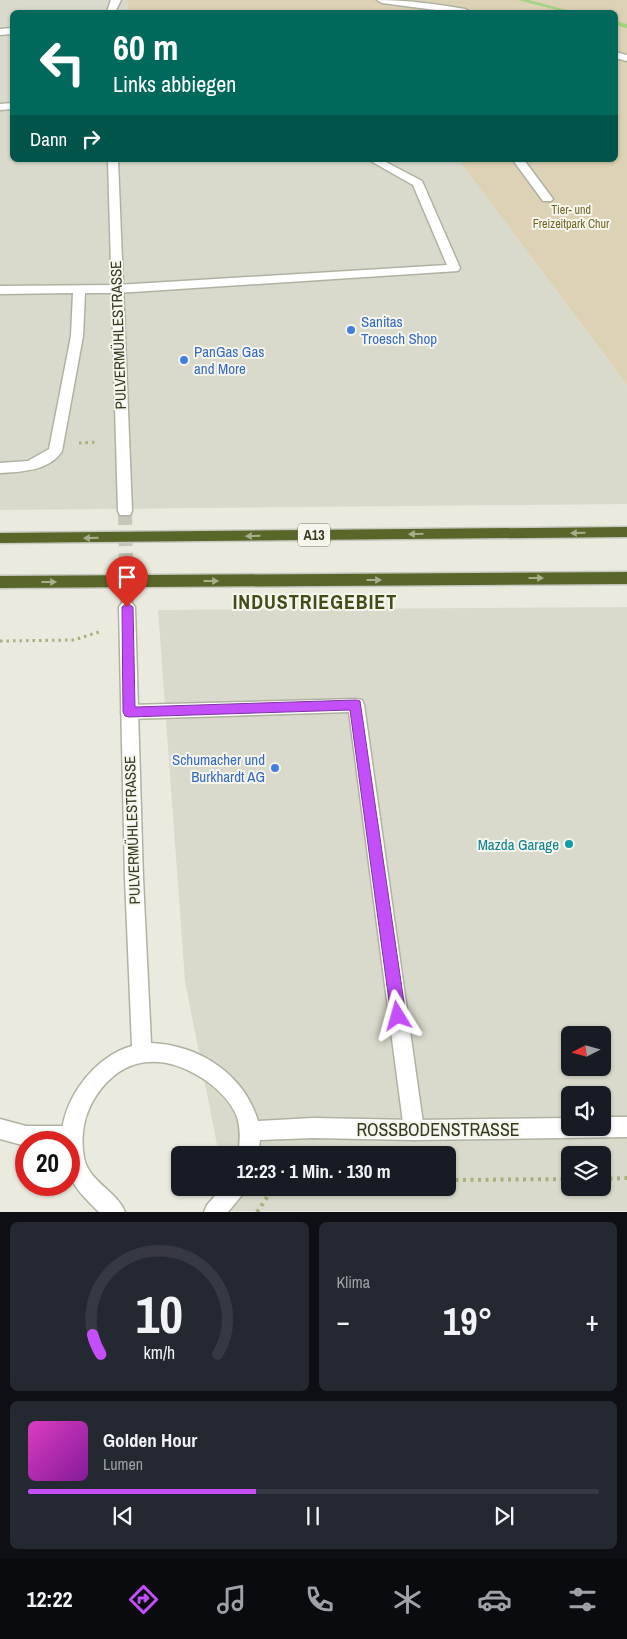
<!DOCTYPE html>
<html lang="de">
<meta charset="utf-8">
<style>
body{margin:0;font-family:"Archivo Narrow",sans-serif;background:#242831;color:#f1f3f6;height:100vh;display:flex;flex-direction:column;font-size:19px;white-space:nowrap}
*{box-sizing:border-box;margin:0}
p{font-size:16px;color:#9ea1a6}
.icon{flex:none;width:28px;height:28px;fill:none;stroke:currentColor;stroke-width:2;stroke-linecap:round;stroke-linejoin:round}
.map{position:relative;height:1212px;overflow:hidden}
.side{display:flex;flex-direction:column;gap:10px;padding:10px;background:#0d0f14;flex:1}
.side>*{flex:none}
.hud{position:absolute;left:10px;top:10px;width:608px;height:152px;border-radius:8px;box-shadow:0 1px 4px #0004;background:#00695c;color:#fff;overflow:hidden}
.needle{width:32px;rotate:264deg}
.buttons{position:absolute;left:561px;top:1026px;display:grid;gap:10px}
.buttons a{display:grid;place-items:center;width:50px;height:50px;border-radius:8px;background:#171b24;box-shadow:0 1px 4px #0004;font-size:25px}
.speed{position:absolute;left:15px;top:1131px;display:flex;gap:10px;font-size:25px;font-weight:700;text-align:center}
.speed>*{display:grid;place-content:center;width:65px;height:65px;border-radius:50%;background:#171b24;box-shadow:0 1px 4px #0004;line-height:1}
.speed .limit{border:8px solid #d22;background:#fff;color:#111}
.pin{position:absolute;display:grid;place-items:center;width:42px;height:42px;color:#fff;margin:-51px -21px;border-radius:50% 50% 50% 0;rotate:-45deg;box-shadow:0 0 5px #0007}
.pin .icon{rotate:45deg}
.me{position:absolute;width:55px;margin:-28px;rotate:352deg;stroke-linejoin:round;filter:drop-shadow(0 0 4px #0008)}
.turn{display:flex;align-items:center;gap:18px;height:105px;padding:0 20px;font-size:22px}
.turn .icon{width:65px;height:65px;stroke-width:2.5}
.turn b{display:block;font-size:35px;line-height:42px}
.then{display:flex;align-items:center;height:48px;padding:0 20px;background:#0003;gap:10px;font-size:19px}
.big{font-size:38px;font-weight:700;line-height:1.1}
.side .widget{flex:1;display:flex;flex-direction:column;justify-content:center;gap:8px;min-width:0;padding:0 18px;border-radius:8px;background:#242831}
.side .dial{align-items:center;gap:0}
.dial svg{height:130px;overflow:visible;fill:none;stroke:#363941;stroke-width:7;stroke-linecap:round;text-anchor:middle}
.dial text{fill:#f1f3f6;stroke:none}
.song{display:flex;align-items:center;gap:15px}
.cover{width:60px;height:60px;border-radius:8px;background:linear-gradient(135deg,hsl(310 70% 55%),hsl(290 70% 35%))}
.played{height:5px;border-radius:2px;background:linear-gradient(90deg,#c44ef8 40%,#363941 40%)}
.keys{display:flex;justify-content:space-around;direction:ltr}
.heat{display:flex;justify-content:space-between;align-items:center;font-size:28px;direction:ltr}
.side .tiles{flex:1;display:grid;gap:10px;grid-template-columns:1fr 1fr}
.widget:last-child{grid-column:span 2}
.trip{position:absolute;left:171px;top:1146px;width:285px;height:50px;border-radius:8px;background:#171b24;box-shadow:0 1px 4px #0004;font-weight:700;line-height:50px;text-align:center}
.menu{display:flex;height:80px;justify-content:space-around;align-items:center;background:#090b0e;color:#9ea1a6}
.menu .icon{width:35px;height:35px}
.menu .selected{color:#c44ef8}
.menu b{font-size:22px;color:#f1f3f6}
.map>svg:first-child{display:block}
.built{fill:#dadacc;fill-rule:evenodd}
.green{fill:#ddd2b5}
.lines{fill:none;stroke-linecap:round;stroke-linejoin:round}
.stream{fill:#a2d382;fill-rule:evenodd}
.tertiary-tunnel{stroke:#c6c7b8;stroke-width:14;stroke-dasharray:14 7;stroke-linecap:butt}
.service-casing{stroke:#b0b2a1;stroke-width:3}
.minor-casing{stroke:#b0b2a1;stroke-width:3}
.tertiary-casing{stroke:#b0b2a1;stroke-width:3}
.motorway-casing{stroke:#c6c8c0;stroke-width:3}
.path-far1{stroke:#a9af7d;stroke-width:3;stroke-dasharray:2.5 4;stroke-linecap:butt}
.path{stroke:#a9af7d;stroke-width:4;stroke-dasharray:3 4.5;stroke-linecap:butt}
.service{fill:#fff;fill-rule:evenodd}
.minor{fill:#fff;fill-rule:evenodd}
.tertiary{fill:#fff;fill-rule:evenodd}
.motorway{fill:#586729;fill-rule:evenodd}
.oneway{fill:#a8ae8c}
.route{fill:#c44ef8;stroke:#7f33a1}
.shop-dot{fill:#3f7fe0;stroke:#f7f6ee;stroke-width:2}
.culture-dot{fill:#0f9aa8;stroke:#f7f6ee;stroke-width:2}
.labels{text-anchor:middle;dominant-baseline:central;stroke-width:4;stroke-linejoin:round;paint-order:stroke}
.far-park-label{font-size:12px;fill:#726627;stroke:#f7f6ee}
.shield{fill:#f7f6ee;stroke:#6f725d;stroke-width:1}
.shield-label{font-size:14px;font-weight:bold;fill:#353a1f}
.shop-label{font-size:15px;fill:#366cbe;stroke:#f7f6ee;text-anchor:start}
.street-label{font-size:15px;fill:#353a1f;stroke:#f7f6ee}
.culture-label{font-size:15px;fill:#0d838f;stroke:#f7f6ee;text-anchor:end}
.near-street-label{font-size:18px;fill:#353a1f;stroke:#f7f6ee}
.district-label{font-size:20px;font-weight:bold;letter-spacing:1px;fill:#424d1a;stroke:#f7f6ee}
</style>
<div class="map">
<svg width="627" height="1212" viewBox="0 0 627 1212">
<rect width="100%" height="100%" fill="#eaeade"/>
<g class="built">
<polygon points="0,0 127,0 128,12 12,12 12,160 459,160 627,385 627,504 0,510"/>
<path d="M627,607v604h-397l-5,-23h223v-33h-229l-34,-174 -27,-371zM570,1035h32v33h-32zM570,1095h32v33h-32zM570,1155h32v33h-32z"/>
</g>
<polygon class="green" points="127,0 627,0 627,385 459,160 615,160 615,12 128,12"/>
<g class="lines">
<g class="stream">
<polygon points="518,0 529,0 574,12 565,12"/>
<polygon points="615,21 627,24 627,28 615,25"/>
</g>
<polyline class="tertiary-tunnel" points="125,511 127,607"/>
<g class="service-casing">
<g id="service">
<path d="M377,0c30,0 59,4 88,9l5,3h-19l-69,-9z"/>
<polygon points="615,52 627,55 627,61 615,58"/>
<polygon points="12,103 12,109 0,110 0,104"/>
<path d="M369,160h13l40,21 38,87 -2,3 -341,22h-32l-2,43 -21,115c-12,20 -42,21 -62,22v-10l28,-2 21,-12 22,-113 2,-43 -73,1v-8l117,-1 330,-20 -34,-80z"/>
<polygon points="513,160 524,160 553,199 551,201 543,201"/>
<polygon points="356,699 362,700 364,705 424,1130 421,1137 414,1140 407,1137 404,1130 349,712 129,719 123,717 121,712 123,707 129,705"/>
<polygon points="0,1119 26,1126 72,1126 79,1129 82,1136 79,1143 69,1146 69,1142 26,1142 26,1146 0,1139"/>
</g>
</g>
<g class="minor-casing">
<polygon id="minor" points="12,28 12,34 0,35 0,29"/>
</g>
<g class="tertiary-casing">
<g id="tertiary">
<polygon points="111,0 121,0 115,12 107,12"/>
<polygon points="108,160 118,160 132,511 130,515 120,515 118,511"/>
<path d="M127,601l5,2 3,4 8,271 8,165c48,2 93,31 107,78l55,-3 101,2 156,-2v10h32v-11h25v20l-213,3 -101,-2 -53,2 -2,15h-20c2,-13 3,-25 -1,-38 -6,-16 -21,-30 -35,-39 -39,-25 -79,-23 -106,18 -12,18 -16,40 -12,62 5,24 33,33 41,54h-26c-11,-11 -28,-26 -30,-42 -1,-9 0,-18 0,-28h-7c-3,-39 32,-86 70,-96l-7,-168 -6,-271 3,-4z"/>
<polygon points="222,1188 245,1188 242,1195 228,1212 204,1212 207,1205"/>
</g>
</g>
<g class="motorway-casing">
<g id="motorway">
<polygon points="627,527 627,537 0,543 0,533"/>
<polygon points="627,572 627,584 0,588 0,576"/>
</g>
</g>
<g class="path-far1">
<polyline points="79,443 98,442"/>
<polyline points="0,641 74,640 102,631"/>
</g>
<g class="path">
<polyline points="602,1179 627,1178"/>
<polyline points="448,1180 570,1179"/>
<polyline points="257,1212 268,1196 282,1188"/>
</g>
<use href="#service" class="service"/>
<use href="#minor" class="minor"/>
<use href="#tertiary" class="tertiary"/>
<use href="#motorway" class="motorway"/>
</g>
<defs><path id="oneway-solid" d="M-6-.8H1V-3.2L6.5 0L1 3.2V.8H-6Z" transform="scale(1.25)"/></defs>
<g class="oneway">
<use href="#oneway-solid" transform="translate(578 533) rotate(179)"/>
<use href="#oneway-solid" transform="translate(416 534) rotate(179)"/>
<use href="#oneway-solid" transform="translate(253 536) rotate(179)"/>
<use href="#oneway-solid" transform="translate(91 538) rotate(179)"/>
<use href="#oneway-solid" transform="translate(536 578)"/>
<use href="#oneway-solid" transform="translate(374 580)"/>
<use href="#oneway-solid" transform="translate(211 581)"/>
<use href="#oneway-solid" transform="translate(49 582)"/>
</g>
<polygon class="route" points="127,603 133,607 135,707 356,700 360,701 406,1016 403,1020 398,1022 393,1020 391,1016 350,710 129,717 125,716 123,712 122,607"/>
<g class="shop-dot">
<circle cx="351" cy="330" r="5"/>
<circle cx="184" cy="360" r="5"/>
<circle cx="275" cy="768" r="5"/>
</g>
<circle class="culture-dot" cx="569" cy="844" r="5"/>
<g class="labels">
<g class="far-park-label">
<text x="571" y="210">Tier- und<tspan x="571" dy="14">Freizeitpark Chur</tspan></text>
</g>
<rect class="shield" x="298" y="523.5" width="32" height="23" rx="4"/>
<g class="shield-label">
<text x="314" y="535">A13</text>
</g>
<g class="shop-label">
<text x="361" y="321">Sanitas<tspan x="361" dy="17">Troesch Shop</tspan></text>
<text x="194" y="351">PanGas Gas<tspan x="194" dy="17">and More</tspan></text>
<text x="265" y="759" text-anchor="end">Schumacher und<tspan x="265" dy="17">Burkhardt AG</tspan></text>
</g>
<g class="street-label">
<text transform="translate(118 335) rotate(-92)">PULVERMÜHLESTRASSE</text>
<text transform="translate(132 830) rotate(-92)">PULVERMÜHLESTRASSE</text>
</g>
<g class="culture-label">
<text x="559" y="844">Mazda Garage</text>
</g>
<g class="near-street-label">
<text x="438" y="1129">ROSSBODENSTRASSE</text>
</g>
<g class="district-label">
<text x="315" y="601">INDUSTRIEGEBIET</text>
</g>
</g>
</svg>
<div class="buttons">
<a><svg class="needle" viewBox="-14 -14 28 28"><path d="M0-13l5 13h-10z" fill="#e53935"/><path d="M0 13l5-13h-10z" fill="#9ea1a6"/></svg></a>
<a><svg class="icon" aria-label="sound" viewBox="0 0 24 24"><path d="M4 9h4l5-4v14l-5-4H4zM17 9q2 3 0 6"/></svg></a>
<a><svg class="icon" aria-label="layers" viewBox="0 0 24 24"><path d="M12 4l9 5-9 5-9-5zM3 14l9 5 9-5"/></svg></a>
</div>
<div class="speed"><div class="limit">20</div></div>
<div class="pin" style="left:127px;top:607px;background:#d93025"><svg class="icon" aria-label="arrive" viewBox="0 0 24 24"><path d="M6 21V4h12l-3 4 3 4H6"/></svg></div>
<svg class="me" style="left:398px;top:1016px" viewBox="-20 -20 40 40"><path d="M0-17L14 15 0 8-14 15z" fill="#c44ef8" stroke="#fff" stroke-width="4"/></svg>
<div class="trip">12:23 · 1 Min. · 130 m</div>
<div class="hud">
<div class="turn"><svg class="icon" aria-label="left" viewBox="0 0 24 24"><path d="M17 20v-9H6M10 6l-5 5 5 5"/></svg><div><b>60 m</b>Links abbiegen</div></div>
<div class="then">Dann<svg class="icon" aria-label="right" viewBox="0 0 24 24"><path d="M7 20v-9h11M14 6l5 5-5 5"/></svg></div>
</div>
</div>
<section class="side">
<div class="tiles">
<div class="widget dial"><svg viewBox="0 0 100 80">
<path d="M14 69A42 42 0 1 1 86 69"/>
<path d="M14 69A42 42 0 0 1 9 57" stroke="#c44ef8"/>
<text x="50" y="56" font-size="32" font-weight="700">10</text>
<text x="50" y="72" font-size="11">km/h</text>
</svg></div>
<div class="widget"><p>Klima</p>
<div class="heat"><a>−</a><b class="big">19°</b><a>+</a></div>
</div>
<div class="widget">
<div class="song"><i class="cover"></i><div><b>Golden Hour</b><p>Lumen</p></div></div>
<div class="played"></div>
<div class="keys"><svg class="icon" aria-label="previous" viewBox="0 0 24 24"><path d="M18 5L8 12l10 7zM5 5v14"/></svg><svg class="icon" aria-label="pause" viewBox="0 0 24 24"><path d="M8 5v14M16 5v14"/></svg><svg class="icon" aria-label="next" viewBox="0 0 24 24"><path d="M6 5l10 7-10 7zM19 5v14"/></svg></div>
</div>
</div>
</section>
<nav class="menu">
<b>12:22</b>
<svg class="icon selected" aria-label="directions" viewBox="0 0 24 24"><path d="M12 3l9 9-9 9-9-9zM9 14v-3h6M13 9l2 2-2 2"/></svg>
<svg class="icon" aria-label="music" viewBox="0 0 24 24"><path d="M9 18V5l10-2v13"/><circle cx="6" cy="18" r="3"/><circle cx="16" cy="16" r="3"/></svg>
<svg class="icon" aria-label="phone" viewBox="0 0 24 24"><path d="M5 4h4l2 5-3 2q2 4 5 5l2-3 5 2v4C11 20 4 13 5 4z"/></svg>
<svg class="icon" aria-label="climate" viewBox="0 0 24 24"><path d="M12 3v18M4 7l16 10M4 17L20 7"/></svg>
<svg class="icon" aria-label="car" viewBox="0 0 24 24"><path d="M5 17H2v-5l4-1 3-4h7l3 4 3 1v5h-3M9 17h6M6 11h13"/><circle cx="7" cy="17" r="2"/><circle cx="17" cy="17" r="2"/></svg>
<svg class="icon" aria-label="filters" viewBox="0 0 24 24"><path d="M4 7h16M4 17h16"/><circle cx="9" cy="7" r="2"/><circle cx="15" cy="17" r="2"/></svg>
</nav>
